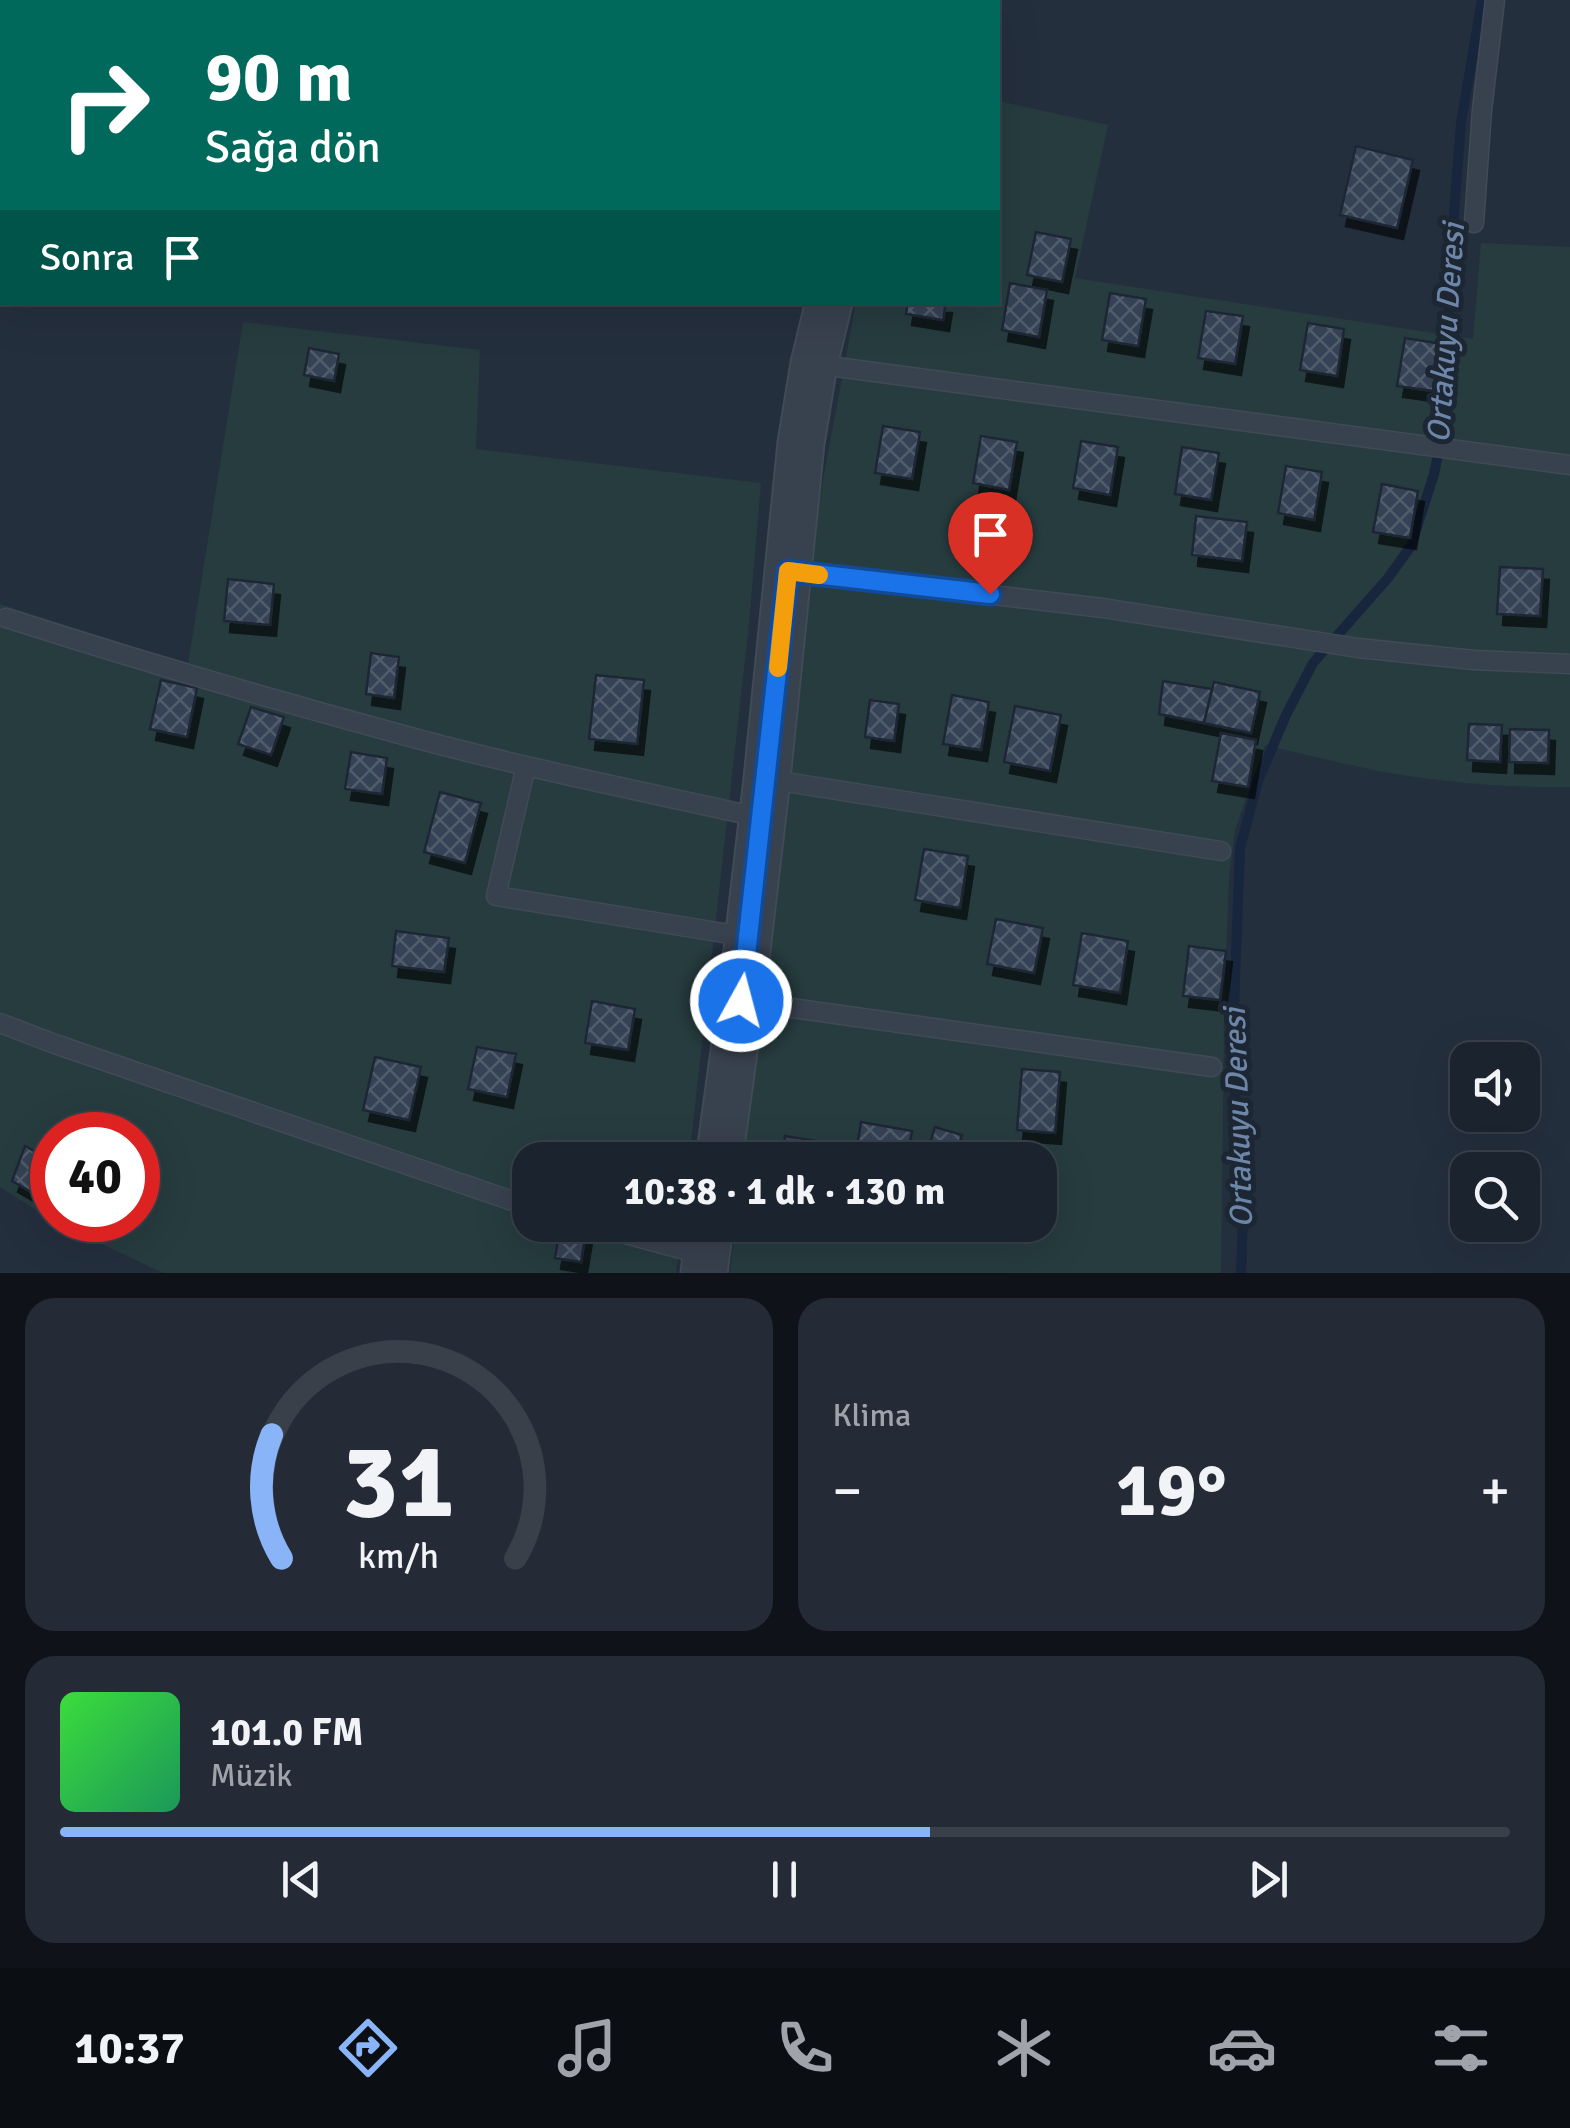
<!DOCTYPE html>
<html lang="tr">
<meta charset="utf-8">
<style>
body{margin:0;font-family:Signika,sans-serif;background:#242b36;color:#f1f3f6;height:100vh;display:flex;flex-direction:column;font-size:38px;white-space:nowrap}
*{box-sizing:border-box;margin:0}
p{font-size:32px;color:#a0a4aa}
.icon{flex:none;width:55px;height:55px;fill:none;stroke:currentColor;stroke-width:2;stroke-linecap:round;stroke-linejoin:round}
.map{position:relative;height:1273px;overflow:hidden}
.details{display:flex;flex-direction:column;gap:25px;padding:25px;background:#0f1319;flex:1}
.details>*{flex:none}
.guide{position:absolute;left:0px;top:0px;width:1000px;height:305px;box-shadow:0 10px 40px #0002,0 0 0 2px #39404a;background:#00695c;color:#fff;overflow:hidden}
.buttons{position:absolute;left:1450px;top:1042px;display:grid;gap:20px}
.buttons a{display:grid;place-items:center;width:90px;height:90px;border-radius:20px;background:#1b232e;box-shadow:0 10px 40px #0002,0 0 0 2px #39404a;font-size:50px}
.speed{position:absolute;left:30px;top:1112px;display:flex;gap:20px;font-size:50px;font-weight:700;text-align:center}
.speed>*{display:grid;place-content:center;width:130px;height:130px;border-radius:50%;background:#1b232e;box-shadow:0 10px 40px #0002,0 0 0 2px #39404a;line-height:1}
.speed .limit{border:15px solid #d22;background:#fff;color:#111}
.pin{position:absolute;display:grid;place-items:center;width:85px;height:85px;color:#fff;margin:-102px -42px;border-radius:50% 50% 50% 0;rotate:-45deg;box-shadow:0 0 10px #0007}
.pin .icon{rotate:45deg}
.me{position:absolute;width:110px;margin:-55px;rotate:7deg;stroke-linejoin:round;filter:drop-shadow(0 0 8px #0008)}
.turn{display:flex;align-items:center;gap:35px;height:210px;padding:0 40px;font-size:45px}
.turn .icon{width:130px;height:130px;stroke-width:2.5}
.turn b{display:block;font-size:70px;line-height:85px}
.then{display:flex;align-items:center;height:95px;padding:0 40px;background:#0003;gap:20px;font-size:38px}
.big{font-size:75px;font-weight:700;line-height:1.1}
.details .tile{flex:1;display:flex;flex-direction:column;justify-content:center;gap:15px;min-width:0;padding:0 35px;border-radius:30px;background:#242b36}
.details .dial{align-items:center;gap:0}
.dial svg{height:260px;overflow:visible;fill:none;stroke:#39404a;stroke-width:7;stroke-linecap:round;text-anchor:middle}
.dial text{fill:#f1f3f6;stroke:none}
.song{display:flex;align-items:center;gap:30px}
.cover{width:120px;height:120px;border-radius:15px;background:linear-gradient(135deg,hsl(120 70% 55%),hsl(150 70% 35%))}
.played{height:10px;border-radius:5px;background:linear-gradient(90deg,#8ab4f8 60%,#39404a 60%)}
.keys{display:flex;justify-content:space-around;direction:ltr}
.heat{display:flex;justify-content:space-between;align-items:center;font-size:55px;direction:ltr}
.details .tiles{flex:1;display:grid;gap:25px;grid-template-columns:1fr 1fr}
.tile:last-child{grid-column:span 2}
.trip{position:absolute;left:512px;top:1142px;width:545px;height:100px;border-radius:30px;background:#1b232e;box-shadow:0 10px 40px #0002,0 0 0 2px #39404a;font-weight:700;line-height:100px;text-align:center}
.dock{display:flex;height:160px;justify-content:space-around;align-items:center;background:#0b0e12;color:#a0a4aa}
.dock .icon{width:70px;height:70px}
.dock .on{color:#8ab4f8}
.dock b{font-size:45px;color:#f1f3f6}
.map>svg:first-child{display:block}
.green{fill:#263c3f;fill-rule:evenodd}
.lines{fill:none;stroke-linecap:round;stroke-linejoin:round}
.stream{stroke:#17263c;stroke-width:10}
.building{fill:url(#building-cross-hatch);stroke:#1f2835;stroke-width:2.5;filter:url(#shadow)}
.service-casing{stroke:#414a57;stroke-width:21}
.tertiary-casing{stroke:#414a57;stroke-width:49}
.service{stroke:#38414e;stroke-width:18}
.tertiary{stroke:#38414e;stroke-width:45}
.route-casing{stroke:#114b97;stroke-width:25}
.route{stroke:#1a73e8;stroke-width:18}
.slow{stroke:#f59e0b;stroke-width:18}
.labels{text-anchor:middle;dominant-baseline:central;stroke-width:10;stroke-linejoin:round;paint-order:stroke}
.water-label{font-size:32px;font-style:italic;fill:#6d86a8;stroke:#1d2633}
</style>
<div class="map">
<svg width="1570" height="1273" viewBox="0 0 1570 1273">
<defs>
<pattern id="building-cross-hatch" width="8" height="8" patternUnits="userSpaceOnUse" patternTransform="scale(2.5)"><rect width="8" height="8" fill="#364354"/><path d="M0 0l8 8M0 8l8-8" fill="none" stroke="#515c6b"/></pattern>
<filter id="shadow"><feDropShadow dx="6" dy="11" stdDeviation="0" flood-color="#0009"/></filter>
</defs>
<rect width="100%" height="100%" fill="#242f3e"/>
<g class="green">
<path d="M998,101l110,24 -33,153 398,61 8,-96 89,4v540c-61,1 -132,-5 -192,-16 -38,-8 -76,-17 -113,-26l-30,85 -6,47 -5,142 -3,254h-491l5,-48h305v-65h-297l77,-664 36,-193 142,-1z"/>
<path d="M243,322l237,28 -4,99 285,34 -12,141 -60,536h-159v65h152l-6,48h-513l-110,-52 -53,-34v-583l188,60zM52,1135h86v85h-86z"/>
</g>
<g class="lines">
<polyline class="stream" points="1241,1273 1244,1190 1235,1094 1234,1008 1240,848 1258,781 1286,715 1313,663 1388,578 1411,546 1434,474 1448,406 1451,366 1448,291 1461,123 1482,0"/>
</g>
<g class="building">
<polygon points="1356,146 1413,160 1397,228 1340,215"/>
<polygon points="1036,232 1071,239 1062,282 1027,275"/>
<polygon points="1010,283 1047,290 1039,337 1002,330"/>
<polygon points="1110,293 1146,299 1138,346 1102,340"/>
<polygon points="908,302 946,302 943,320 906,314"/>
<polygon points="1206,311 1243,316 1235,364 1198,358"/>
<polygon points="1308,323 1344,329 1337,376 1300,370"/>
<polygon points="1405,338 1442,344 1434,391 1397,386"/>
<polygon points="309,348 339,354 334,381 304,375"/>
<polygon points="883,426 920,432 912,479 875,473"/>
<polygon points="981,436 1017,442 1009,490 973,483"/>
<polygon points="1081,441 1118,447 1110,495 1073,488"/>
<polygon points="1182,447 1219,453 1211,500 1175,494"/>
<polygon points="1286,466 1322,472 1314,520 1278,513"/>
<polygon points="1382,484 1418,491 1410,538 1373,532"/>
<polygon points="1196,516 1247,522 1242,561 1192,555"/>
<polygon points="1500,567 1543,569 1540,616 1497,614"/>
<polygon points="228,579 274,584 270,625 224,621"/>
<polygon points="371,653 399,657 394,698 366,694"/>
<polygon points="596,675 644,680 637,744 589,739"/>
<polygon points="161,680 197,688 187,737 150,729"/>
<polygon points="1163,681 1212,689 1204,723 1159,714"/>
<polygon points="1214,682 1260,692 1251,733 1204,723"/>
<polygon points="952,695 989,702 981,750 943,744"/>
<polygon points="870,700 899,704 894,741 865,737"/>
<polygon points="1015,706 1061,715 1050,771 1004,762"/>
<polygon points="251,707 284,717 271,755 238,744"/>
<polygon points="1469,724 1502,725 1500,762 1467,760"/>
<polygon points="1510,729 1549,730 1548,763 1509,762"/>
<polygon points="1221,733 1256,740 1248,787 1212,781"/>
<polygon points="351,752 387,758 382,794 345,789"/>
<polygon points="440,792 481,803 465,863 424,852"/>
<polygon points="924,849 968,856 960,908 915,900"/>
<polygon points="996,919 1043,928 1034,973 987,964"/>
<polygon points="396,931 449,938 444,972 392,966"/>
<polygon points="1082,933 1128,941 1120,993 1073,985"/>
<polygon points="1189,946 1226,951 1220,1000 1183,996"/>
<polygon points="592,1001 635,1009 628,1050 585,1043"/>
<polygon points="477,1047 516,1054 507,1097 468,1089"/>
<polygon points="375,1057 421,1067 409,1120 363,1110"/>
<polygon points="1022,1069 1060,1072 1055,1133 1017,1130"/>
<polygon points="861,1122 912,1131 907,1160 855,1160"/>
<polygon points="935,1127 962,1135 954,1160 925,1160"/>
<polygon points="785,1136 823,1142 821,1160 781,1160"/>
<polygon points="25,1146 52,1161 52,1204 12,1181"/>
<polygon points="560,1228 586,1232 581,1262 555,1258"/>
</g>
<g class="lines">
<g class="service-casing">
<g id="service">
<polyline points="1474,223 1482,110 1495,0"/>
<polyline points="814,364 1570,465"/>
<polyline points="789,571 1103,608 1358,648 1474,660 1570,664"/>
<path d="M6,618c135,43 271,83 408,120 115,31 232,54 348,80"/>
<polyline points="526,766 496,896 748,937"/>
<polyline points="767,779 1221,851"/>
<polyline points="742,1001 1212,1067"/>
<polyline points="0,1023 55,1044 530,1207"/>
<polyline points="593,1225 703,1255"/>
</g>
</g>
<g class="tertiary-casing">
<g id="tertiary">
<polyline points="908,2 909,0"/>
<polyline points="719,1160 741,1001 767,779 801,443 814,364 829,302"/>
<polyline points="704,1273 710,1225"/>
</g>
</g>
<use href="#service" class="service"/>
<use href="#tertiary" class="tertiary"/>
</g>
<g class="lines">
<g class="route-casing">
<polyline id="route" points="741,1001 788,571 990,594"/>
</g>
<use href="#route" class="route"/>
<polyline class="slow" points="778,668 788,571 819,575"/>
</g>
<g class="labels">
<g class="water-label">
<text transform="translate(1446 333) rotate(-86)">Ortakuyu Deresi</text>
<text transform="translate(1238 1118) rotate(-92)">Ortakuyu Deresi</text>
</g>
</g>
</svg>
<div class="buttons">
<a><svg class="icon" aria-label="sound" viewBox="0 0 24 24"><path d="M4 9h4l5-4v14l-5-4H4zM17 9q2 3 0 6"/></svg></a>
<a><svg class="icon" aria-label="search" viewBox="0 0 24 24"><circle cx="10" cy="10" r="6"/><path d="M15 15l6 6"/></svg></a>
</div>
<div class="speed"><div class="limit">40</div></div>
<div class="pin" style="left:990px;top:594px;background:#d93025"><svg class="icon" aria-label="arrive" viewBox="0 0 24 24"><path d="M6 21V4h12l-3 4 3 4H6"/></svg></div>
<svg class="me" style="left:741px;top:1001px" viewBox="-20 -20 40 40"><circle r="17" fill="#1a73e8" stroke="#fff" stroke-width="3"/><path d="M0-11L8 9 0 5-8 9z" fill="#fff"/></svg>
<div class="trip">10:38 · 1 dk · 130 m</div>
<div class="guide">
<div class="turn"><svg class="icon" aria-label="right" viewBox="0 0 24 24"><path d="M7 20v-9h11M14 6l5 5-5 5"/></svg><div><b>90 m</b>Sağa dön</div></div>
<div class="then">Sonra<svg class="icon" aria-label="arrive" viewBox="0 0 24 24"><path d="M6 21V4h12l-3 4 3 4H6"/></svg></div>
</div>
</div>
<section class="details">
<div class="tiles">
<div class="tile dial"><svg viewBox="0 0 100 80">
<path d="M14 69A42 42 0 1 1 86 69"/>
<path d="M14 69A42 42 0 0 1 11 31" stroke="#8ab4f8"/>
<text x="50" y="56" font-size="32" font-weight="700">31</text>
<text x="50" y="72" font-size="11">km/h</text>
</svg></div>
<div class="tile"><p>Klima</p>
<div class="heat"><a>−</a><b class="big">19°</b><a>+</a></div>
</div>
<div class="tile">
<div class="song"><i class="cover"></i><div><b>101.0 FM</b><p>Müzik</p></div></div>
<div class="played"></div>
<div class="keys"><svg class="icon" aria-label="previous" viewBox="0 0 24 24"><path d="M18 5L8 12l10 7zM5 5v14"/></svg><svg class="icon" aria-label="pause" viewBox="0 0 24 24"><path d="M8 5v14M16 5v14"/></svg><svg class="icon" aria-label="next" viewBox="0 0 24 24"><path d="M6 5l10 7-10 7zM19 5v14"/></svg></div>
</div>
</div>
</section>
<nav class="dock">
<b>10:37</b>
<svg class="icon on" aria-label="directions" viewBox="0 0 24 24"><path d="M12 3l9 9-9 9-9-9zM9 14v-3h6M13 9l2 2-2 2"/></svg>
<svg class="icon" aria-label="music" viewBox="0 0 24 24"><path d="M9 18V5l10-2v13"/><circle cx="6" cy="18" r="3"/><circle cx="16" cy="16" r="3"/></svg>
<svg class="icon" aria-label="phone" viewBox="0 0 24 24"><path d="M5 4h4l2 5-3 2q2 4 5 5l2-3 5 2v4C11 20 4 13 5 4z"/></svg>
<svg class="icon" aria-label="climate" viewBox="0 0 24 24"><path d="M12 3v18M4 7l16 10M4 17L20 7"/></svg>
<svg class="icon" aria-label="car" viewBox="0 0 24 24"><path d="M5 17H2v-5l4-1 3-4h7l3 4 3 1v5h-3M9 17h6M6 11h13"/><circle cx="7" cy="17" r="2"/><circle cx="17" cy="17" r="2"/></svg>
<svg class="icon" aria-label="filters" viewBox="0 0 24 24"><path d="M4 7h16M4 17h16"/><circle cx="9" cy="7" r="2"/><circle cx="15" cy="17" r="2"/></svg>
</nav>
